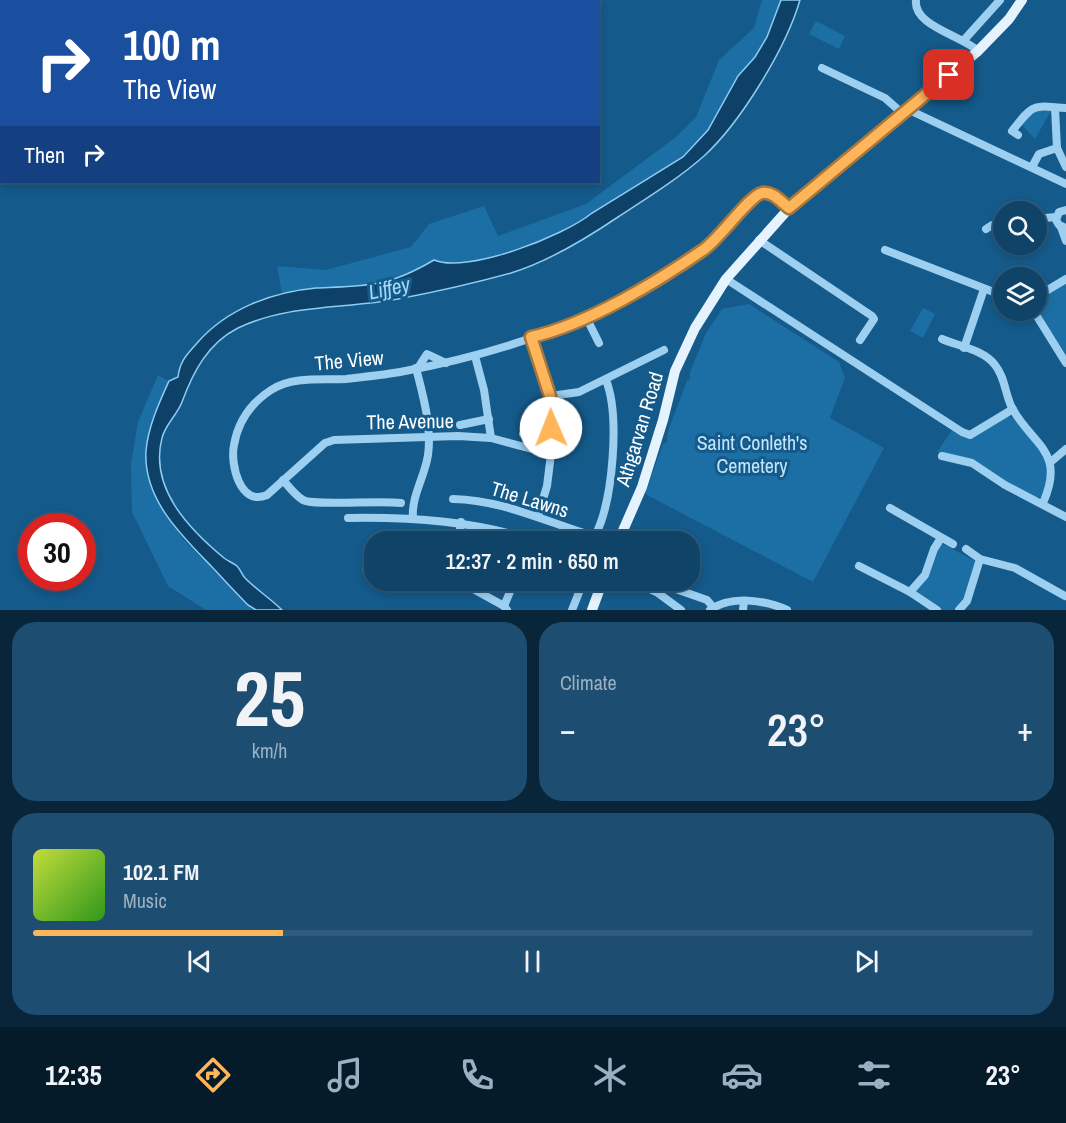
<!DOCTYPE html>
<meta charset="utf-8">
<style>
body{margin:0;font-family:"Archivo Narrow",sans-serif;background:#1d4e71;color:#f1f3f6;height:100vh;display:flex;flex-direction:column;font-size:22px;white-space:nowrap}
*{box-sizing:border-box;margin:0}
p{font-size:20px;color:#9bb0c0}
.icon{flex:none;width:33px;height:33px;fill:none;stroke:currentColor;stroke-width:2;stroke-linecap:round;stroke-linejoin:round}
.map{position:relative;height:610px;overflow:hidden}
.side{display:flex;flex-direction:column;gap:12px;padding:12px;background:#082539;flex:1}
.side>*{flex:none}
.top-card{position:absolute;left:0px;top:0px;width:600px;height:183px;box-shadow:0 3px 9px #0003,0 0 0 2px #2f5c7c;background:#1a4fa0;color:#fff;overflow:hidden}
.controls{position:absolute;left:993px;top:201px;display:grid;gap:12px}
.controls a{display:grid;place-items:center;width:54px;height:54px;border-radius:50%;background:#0f4468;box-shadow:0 3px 9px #0003,0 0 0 2px #2f5c7c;font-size:30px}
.speed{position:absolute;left:18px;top:513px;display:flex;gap:12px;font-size:30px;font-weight:700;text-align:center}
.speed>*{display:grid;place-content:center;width:78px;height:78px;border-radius:50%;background:#0f4468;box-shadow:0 3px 9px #0003,0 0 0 2px #2f5c7c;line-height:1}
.speed .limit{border:9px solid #d22;background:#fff;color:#111}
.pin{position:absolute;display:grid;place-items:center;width:51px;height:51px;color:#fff;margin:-26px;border-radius:12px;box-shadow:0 3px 9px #0006}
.me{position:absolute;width:66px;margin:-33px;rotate:359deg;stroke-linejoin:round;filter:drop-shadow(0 0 4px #0008)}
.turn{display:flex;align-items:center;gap:21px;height:126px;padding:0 24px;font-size:27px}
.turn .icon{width:78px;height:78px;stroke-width:2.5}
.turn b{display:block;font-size:42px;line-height:51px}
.then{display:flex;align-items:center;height:57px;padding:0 24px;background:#0003;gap:12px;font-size:22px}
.big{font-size:45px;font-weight:600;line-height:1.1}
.side .tile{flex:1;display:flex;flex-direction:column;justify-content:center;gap:9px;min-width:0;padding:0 21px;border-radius:24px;background:#1d4e71}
.side .dial{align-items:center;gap:0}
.dial b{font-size:78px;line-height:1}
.song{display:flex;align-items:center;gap:18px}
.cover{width:72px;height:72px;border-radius:9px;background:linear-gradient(135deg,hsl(70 70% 55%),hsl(110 70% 35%))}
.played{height:6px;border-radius:3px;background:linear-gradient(90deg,#ffb65b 25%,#2f5c7c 25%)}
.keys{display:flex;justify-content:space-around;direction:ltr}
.heat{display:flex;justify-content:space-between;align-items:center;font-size:33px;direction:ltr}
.side .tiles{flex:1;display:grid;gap:12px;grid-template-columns:1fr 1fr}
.tile:last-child{grid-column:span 2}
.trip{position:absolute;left:364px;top:531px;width:336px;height:60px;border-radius:24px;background:#0f4468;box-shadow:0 3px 9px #0003,0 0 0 2px #2f5c7c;font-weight:600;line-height:60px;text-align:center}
.dock{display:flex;height:96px;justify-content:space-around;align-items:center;background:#061b2a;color:#9bb0c0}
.dock .icon{width:42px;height:42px}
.dock .on{color:#ffb65b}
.dock b{font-size:27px;color:#f1f3f6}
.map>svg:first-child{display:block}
.green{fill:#1c6fa4}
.water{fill:#0d4167;stroke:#8eccf3;stroke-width:1.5}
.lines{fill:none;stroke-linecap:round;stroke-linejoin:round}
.minor{stroke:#9ccff0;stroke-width:8}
.major{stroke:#e5f3ff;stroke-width:10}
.route-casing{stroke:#a6763b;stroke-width:15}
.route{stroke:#ffb65b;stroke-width:10}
.labels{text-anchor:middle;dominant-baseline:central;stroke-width:6;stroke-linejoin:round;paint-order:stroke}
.street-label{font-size:20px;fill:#fff;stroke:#145a8a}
.park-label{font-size:20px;fill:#c2e5fb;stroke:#145a8a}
.water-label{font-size:21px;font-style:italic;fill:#a7d8f7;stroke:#145a8a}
</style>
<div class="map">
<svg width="1066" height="610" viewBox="0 0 1066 610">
<rect width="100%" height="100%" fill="#145a8a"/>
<g class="green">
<path d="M762,0h19l-14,37 -12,20 -19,22 -28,51 -25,27 -91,56c-28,23 -124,60 -158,47 -55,31 -93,24 -152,34l-5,-28 49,4 85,-23 18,-23 55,-18 14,30 88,-32 90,-67 20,-20 23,-57 35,-32z"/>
<polygon points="816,21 845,36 839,49 809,34"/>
<polygon points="1035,110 1051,111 1035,139 1021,124"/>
<polygon points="1066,282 1066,354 1036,310 1037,300"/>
<polygon points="749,304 839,362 845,378 830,418 884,448 813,582 645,494 663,444 667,442 668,431 687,381 690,379 690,372 706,333 722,309"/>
<polygon points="923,308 935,314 923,338 910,331"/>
<polygon points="158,375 169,381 155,413 146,449 151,481 160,505 182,538 236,593 256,610 206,610 168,586 132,512 131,464 138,422"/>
<path d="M1009,416c9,2 38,39 39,48 1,12 -2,21 -7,33h-5l-93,-44 -6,-1 15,-22 7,5z"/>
<polygon points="941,543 975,561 964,599 953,610 942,610 916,591"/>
</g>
<path class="water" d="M781,0h19c-14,48 -59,122 -96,156 -26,23 -57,42 -86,61 -31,21 -71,45 -107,56 -36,10 -76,19 -113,26 -54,10 -110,5 -160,29 -30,15 -45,44 -56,74 -5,13 -17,23 -20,36 -13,50 27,91 62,120 4,3 9,5 13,8 4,4 5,10 9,13 11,11 25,20 36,31h-26l-8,-5c-12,-12 -23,-24 -35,-37 -30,-31 -70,-68 -67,-117 2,-24 13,-48 23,-70l9,-4c2,-17 9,-22 20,-35 29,-33 74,-50 118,-54 21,-1 42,-1 63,-5 20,-4 38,-13 55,-23 33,14 130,-24 158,-47l91,-56 25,-27 30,-54 17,-19 12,-20z"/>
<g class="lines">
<g class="minor">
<path d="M916,0c-3,26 45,35 62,51"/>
<polyline points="964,40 1000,0"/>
<polyline points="822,68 885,98 902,113"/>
<polyline points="1055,108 1057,148 1066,167"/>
<polyline points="907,109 1066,184"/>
<path d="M1018,135l-6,-4c23,-29 20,-25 54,-23"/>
<polyline points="1032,167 1039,154 1057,148"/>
<polyline points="1066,210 1059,212 1056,220 1059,225 1066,228"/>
<polyline points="1036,222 1045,218 1056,217"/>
<polyline points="1061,227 1066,241"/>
<polyline points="986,229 992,225 1004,230"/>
<polyline points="759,240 872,316 874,319 860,340"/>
<polyline points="885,250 1004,296"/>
<polyline points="726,279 962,432 970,435 1013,409"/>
<polyline points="1036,297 1066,279"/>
<polyline points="1033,310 1066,363"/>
<polyline points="586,317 599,343"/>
<polyline points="531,337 551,396 551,454 547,486 538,516"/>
<path d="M942,339c16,7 42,11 53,26 10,12 10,29 17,43 21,38 54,43 31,95"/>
<polyline points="964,348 984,289"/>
<polyline points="475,356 484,390 491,438"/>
<polyline points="418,368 427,354 446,363"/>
<polyline points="551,396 579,392 664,350"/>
<polyline points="460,425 489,419"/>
<polyline points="523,434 551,428"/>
<path d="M551,454l-60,-16 -33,-2 -124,4 -9,3 -58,52c-27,12 -37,-31 -33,-50 4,-23 17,-42 37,-55 21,-14 51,-10 75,-11 18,-2 36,-4 54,-7 71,-13 141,-33 207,-65 24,-12 47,-26 71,-41 13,-8 29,-16 41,-28 10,-10 29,-43 43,-45 11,-1 19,9 27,16"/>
<polyline points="942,456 972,463 1005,485 1066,517"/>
<polyline points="1053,460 1066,449"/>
<path d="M283,480c6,7 12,15 20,20 10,6 77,0 98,3"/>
<path d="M453,499c49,1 91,22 137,36l6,-1c17,-35 24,-118 10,-154"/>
<polyline points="890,508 953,544"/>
<path d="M348,518c65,-1 128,3 191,24"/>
<path d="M413,518c-2,-21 12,-42 15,-63 4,-29 -5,-59 -12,-87"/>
<polyline points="458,542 461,522"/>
<polyline points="980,559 1015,568 1065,596"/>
<polyline points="859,566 910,592 937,610"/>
<polyline points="366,568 375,567"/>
<polyline points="457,580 504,606 507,610"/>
<polyline points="631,580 658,593 681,610"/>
<polyline points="670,587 707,600 713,607"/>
<polyline points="910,592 925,575 934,549 941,538"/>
<polyline points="504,606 515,580"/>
<polyline points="572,610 584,580"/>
<path d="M710,610c21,-15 55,-10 77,0"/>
<polyline points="743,610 744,601"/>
<polyline points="959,610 967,601 980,559 966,549"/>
</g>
<g class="major">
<polyline points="618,542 642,487 663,420 675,371 695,328 726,279 792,205 977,52 1009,19 1022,0"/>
<polyline points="592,610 603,580"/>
</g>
</g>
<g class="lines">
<g class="route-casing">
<path id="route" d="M551,428l-1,-32 -19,-59c55,-12 126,-55 172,-87 16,-10 46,-54 59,-57 11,-2 19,9 27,15l160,-133"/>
</g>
<use href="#route" class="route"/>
</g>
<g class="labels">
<g class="street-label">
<text transform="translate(349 360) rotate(-5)">The View</text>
<text transform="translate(410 421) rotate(-1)">The Avenue</text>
<text transform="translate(639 429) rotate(-73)">Athgarvan Road</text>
<text transform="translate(530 499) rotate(17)">The Lawns</text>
</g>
<g class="park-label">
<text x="752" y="442">Saint Conleth's<tspan x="752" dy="23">Cemetery</tspan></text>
</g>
<g class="water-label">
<text transform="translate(389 288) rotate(-12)">Liffey</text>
</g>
</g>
</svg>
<div class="controls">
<a><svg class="icon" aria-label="search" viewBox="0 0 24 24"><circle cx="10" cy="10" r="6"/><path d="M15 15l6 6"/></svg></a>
<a><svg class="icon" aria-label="layers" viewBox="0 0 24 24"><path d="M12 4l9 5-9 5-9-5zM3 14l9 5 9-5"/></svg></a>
</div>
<div class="speed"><div class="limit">30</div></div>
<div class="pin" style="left:949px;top:75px;background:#d93025"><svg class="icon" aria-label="arrive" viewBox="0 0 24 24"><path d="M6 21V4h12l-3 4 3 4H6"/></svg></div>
<svg class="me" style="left:551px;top:428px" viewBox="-20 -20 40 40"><circle r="19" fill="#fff"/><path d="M0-13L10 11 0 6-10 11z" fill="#ffb65b"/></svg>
<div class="trip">12:37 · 2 min · 650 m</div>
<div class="top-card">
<div class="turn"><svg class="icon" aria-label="right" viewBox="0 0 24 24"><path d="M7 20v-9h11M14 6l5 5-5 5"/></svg><div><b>100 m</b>The View</div></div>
<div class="then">Then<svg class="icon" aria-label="right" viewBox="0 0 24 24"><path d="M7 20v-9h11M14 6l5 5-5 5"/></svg></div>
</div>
</div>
<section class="side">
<div class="tiles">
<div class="tile dial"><b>25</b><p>km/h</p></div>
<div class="tile"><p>Climate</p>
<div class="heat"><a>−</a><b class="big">23°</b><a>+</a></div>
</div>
<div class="tile">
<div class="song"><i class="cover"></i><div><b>102.1 FM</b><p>Music</p></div></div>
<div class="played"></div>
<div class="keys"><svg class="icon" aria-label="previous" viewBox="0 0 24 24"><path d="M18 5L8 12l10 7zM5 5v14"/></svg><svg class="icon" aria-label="pause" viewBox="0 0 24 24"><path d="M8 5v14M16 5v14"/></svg><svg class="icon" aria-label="next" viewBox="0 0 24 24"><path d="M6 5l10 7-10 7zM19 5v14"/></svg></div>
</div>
</div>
</section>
<nav class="dock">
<b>12:35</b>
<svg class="icon on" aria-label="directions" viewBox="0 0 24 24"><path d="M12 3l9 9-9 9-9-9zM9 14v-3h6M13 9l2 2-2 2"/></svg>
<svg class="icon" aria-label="music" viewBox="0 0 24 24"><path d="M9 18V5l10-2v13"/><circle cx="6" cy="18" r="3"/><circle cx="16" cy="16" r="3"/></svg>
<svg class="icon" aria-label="phone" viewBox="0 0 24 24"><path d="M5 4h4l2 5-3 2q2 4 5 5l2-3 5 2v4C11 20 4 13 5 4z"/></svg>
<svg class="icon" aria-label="climate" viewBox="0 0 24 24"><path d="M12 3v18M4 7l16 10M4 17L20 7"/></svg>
<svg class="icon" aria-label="car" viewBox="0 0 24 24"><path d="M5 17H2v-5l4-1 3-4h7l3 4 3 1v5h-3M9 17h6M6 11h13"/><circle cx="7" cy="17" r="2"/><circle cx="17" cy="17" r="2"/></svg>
<svg class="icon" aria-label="filters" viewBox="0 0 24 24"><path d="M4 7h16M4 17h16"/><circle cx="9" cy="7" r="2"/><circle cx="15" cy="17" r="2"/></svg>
<b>23°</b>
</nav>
